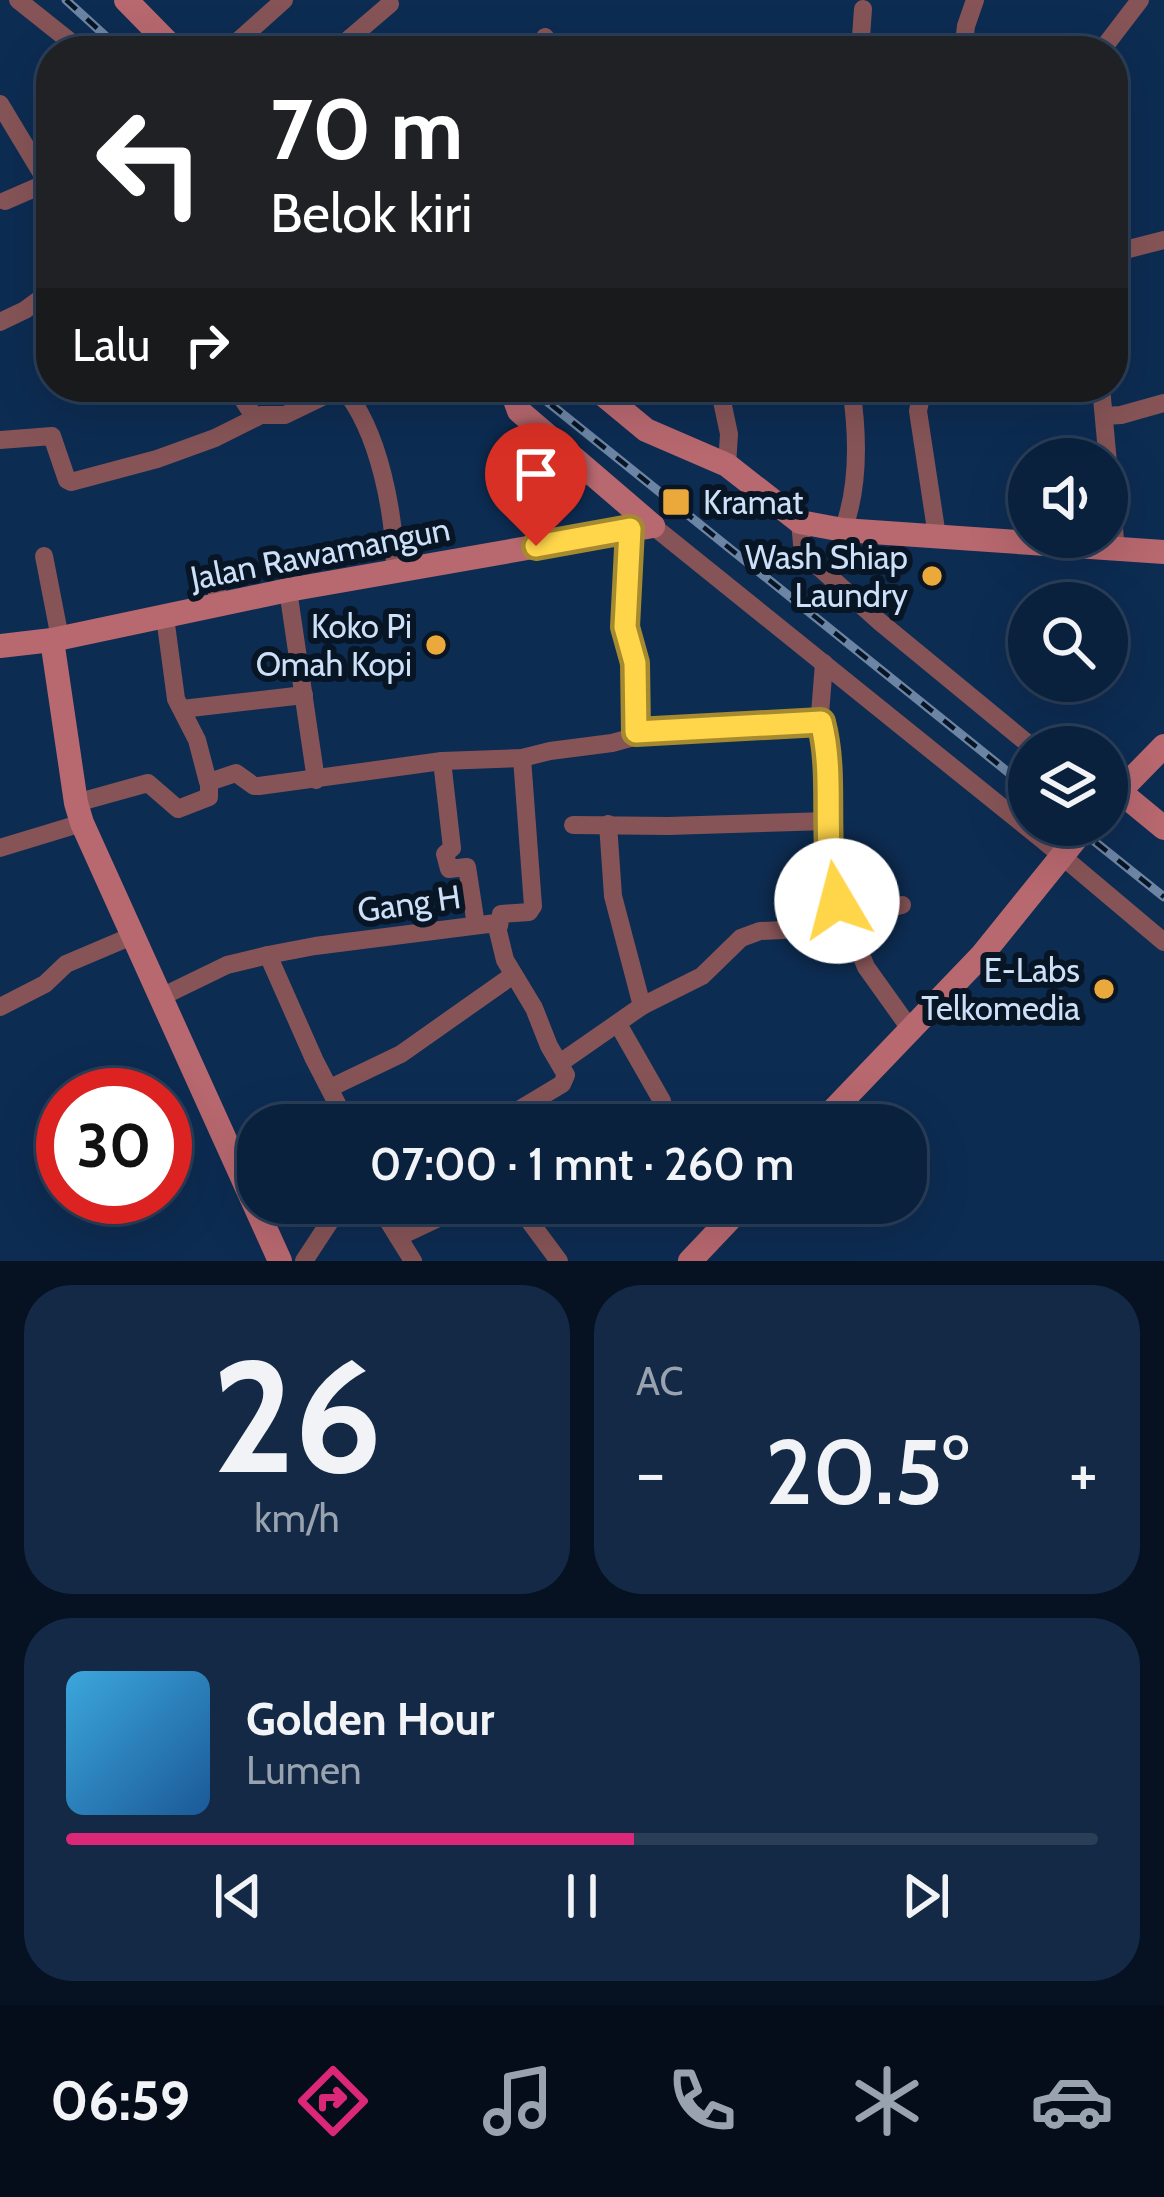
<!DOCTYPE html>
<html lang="id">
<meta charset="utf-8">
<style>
body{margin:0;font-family:Cabin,sans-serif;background:#132945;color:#f1f3f6;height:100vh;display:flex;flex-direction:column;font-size:45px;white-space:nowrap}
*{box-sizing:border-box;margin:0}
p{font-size:39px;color:#99a3b0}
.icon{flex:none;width:66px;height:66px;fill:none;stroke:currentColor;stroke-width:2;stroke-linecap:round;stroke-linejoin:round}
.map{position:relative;height:1261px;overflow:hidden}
.details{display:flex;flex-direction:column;gap:24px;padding:24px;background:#061222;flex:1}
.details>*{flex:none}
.hud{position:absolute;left:36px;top:36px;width:1092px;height:366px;border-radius:48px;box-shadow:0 12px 48px #0002,0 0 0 3px #2a3e58;background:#202124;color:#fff;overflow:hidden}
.fabs{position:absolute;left:1008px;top:438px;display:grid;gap:24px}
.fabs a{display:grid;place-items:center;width:120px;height:120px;border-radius:50%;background:#0a213e;box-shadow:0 12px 48px #0002,0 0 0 3px #2a3e58;font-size:60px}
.speed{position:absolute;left:36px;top:1068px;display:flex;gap:24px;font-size:60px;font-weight:700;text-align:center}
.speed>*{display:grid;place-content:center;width:156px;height:156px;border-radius:50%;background:#0a213e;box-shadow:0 12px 48px #0002,0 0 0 3px #2a3e58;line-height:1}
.speed .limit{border:18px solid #d22;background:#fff;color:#111}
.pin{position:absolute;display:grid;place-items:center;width:102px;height:102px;color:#fff;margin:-123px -51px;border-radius:50% 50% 50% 0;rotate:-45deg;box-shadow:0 0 12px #0007}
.pin .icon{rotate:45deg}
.me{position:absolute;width:132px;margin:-66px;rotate:352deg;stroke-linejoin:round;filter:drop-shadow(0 0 9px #0008)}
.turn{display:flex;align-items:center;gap:42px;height:252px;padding:0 36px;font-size:54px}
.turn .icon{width:156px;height:156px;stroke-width:2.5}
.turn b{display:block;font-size:84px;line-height:102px}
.then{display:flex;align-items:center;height:114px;padding:0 36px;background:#0003;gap:24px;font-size:45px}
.big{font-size:90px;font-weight:600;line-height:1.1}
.details .widget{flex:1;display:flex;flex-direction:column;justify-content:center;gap:18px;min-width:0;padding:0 42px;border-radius:48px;background:#132945}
.details .dial{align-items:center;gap:0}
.dial b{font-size:156px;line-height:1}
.song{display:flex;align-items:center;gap:36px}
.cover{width:144px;height:144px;border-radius:18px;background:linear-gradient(135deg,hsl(200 70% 55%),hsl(210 70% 35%))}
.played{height:12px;border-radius:6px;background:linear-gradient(90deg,#db2777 55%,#2a3e58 55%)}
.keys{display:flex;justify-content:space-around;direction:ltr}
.heat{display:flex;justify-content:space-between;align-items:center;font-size:66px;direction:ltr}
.details .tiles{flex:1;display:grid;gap:24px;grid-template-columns:1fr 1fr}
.widget:last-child{grid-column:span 2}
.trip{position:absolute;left:237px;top:1104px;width:690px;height:120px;border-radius:48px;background:#0a213e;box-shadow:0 12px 48px #0002,0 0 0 3px #2a3e58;font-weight:600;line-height:120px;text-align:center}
.menu{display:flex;height:192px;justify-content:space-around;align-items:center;background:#040d19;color:#99a3b0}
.menu .icon{width:84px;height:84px}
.menu .on{color:#db2777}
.menu b{font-size:54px;color:#f1f3f6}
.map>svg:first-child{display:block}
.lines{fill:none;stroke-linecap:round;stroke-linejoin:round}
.street{stroke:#865457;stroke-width:18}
.secondary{stroke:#b8686f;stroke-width:24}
.rail-casing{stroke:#6c85a4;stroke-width:9}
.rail{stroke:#081525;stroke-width:4.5;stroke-dasharray:14;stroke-linecap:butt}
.route-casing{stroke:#a68a30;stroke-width:30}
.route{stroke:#ffd54a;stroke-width:21}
.poi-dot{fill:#eca93b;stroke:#081525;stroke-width:4.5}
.labels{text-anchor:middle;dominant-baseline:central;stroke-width:12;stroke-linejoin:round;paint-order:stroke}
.poi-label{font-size:33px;fill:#cde0f8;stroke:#081525;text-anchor:end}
.street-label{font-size:33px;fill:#cde0f8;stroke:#081525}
</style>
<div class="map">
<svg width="1164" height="1261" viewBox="0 0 1164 1261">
<rect width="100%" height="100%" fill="#0d2c52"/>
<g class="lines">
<g class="street">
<polyline points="18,0 82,51"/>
<polyline points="545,37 555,51"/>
<polyline points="227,51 284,0"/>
<polyline points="335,51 390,4"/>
<polyline points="860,51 863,9"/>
<polyline points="963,51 966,26 975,0"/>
<polyline points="1101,51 1140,0"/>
<polyline points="0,104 47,182"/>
<polyline points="5,201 51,181"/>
<polyline points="1113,253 1164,240"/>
<polyline points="0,322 25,310 51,291"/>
<polyline points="235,387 255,418"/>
<path d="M342,387c38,44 53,129 53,185"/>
<polyline points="719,387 729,434 727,465"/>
<polyline points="923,387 918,411 937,536"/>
<polyline points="1101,387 1116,550"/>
<polyline points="1105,416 1121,415 1164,403"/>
<polyline points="0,440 52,436 67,480 71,482 157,459 215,438 261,415 285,415 343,387"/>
<polyline points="800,522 802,544 811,560 880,622 1032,747"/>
<polyline points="653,526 1044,841 1164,942"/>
<path d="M843,530c17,-45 15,-96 8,-143"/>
<polyline points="44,556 60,638"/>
<polyline points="211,578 217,589 217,606"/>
<polyline points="288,590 316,780"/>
<polyline points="165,617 176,699 197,740 208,782"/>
<polyline points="824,663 820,714 827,753 831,881 846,918 902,905"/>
<polyline points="182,709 304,695"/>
<polyline points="636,732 821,722"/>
<polyline points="442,761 452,848 445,854 449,869 467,867 476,925"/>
<polyline points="76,803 148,783 178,809 209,797 209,782 236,773 254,786 259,786 442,761 522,758 550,751 612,743 634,737 635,663 625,627 630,529"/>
<polyline points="573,825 668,826 828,821"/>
<polyline points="0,848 82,823"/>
<polyline points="499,926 501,914 529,912 533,906 522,758"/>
<polyline points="268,955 314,1059 348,1125"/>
<polyline points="159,998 227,965 268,955 315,946 496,923 505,960 534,1008 549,1046 566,1075 562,1084 522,1108 501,1125"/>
<polyline points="642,1006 702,976 741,938 760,931 783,930 846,918 866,967 911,1030"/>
<polyline points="0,1007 45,984 66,964 132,936"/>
<polyline points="618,1024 662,1101 663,1106 659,1116 668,1125"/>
<polyline points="560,1063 642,1006 613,896 608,824"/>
<polyline points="330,1088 401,1054 513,975"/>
<polyline points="377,1203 413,1261"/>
<polyline points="516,1203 559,1261"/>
<polyline points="398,1237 470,1203"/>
<polyline points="304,1261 342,1203"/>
</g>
<g class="secondary">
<polyline points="126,0 176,51"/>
<polyline points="526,387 515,400 519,411 653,526"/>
<polyline points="594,387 646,430 727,465 800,522 843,530 1164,552"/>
<polyline points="52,640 76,803 82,823 280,1261"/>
<polyline points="0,646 52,640 288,590 653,526"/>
<polyline points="1119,791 1164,828"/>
<polyline points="1107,804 1164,746"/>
<polyline points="819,1125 982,955 1087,825"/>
<polyline points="690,1261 745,1203"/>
</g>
<g class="rail-casing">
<g id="rail">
<polyline points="66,0 122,51"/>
<polyline points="529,387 1029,789"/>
<polyline points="1074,825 1164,897"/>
</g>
</g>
<use href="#rail" class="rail"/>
</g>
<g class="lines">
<g class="route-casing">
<path id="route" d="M536,546l94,-17 -5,98 10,36 1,69 185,-10c15,57 -1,120 16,179"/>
</g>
<use href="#route" class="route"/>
</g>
<g class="poi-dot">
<rect x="661" y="487" width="30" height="30" rx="6"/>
<circle cx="932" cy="576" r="12"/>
<circle cx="436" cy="645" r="12"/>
<circle cx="1104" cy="989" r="12"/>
</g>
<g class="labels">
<g class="poi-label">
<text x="703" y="502" text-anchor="start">Kramat</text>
<text x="908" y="557">Wash Shiap<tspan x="908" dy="38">Laundry</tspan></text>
<text x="412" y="626">Koko Pi<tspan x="412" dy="38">Omah Kopi</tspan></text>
<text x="1080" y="970">E-Labs<tspan x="1080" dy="38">Telkomedia</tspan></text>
</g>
<g class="street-label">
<text transform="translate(320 553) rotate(-11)">Jalan Rawamangun</text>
<text transform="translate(409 903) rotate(-8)">Gang H</text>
</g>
</g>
</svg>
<div class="fabs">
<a><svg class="icon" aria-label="sound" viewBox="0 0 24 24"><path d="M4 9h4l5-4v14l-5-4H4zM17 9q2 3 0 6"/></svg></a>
<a><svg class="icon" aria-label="search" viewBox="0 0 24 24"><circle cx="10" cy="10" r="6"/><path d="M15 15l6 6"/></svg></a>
<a><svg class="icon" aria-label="layers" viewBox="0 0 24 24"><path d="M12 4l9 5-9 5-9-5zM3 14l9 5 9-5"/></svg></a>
</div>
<div class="speed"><div class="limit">30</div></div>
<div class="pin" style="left:536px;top:546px;background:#d93025"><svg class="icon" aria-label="arrive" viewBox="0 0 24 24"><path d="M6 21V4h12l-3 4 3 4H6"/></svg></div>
<svg class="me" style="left:837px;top:901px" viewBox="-20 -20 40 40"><circle r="19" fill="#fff"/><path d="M0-13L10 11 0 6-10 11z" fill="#ffd54a"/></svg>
<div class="trip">07:00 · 1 mnt · 260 m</div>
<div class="hud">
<div class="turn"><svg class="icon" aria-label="left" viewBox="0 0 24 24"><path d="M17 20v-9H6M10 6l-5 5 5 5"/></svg><div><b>70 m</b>Belok kiri</div></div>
<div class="then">Lalu<svg class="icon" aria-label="right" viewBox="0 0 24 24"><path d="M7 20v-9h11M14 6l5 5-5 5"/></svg></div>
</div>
</div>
<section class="details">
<div class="tiles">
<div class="widget dial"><b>26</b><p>km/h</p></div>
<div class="widget"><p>AC</p>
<div class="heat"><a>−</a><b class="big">20.5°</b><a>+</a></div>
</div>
<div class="widget">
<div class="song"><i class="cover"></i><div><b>Golden Hour</b><p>Lumen</p></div></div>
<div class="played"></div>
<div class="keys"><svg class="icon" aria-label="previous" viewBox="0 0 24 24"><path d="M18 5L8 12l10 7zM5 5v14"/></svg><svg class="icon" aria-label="pause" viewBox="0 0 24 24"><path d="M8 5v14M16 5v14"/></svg><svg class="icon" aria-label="next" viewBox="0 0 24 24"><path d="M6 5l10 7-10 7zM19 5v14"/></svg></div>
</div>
</div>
</section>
<nav class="menu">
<b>06:59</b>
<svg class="icon on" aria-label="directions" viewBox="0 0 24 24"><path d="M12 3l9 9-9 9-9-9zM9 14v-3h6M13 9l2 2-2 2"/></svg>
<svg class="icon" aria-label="music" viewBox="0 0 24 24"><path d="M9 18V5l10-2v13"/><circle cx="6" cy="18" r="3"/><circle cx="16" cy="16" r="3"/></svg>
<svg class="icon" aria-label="phone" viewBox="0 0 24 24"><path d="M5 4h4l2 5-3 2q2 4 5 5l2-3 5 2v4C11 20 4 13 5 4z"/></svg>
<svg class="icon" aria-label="climate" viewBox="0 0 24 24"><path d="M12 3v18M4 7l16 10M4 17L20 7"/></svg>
<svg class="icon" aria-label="car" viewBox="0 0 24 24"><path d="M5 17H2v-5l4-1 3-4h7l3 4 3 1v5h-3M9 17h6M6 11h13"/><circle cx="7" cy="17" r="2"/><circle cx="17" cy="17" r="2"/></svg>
</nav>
